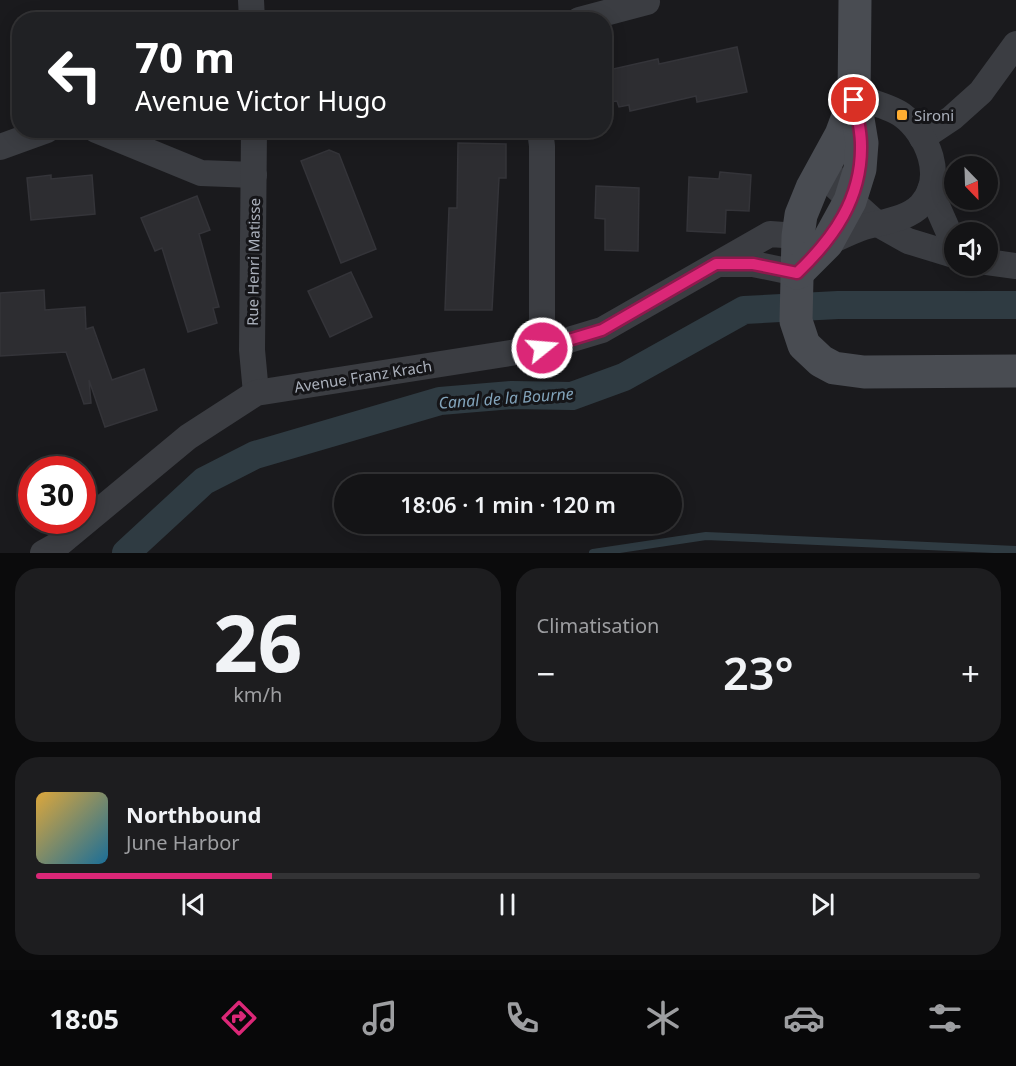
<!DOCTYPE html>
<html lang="fr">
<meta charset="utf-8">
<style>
body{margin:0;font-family:"Noto Sans",sans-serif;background:#1d1d1f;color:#f1f3f6;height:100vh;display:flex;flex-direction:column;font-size:22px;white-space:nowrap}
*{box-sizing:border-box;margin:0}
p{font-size:20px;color:#9d9ea1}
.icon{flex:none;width:33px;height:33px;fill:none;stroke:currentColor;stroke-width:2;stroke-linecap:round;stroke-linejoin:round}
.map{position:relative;height:553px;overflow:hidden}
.panel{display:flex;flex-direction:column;gap:15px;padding:15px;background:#0b0b0c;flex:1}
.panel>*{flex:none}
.hud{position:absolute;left:12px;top:12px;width:600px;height:126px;border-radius:24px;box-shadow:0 3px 15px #0003,0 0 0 2px #333335;background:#202124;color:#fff;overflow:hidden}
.needle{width:39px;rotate:157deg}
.buttons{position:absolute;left:944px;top:156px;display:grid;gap:12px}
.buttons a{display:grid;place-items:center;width:54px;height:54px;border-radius:50%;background:#141416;box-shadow:0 3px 15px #0003,0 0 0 2px #333335;font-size:30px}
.speed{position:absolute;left:18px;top:456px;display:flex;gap:12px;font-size:30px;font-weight:700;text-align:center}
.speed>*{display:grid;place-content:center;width:78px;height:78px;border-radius:50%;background:#141416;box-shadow:0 3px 15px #0003,0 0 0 2px #333335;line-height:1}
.speed .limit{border:9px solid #d22;background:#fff;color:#111}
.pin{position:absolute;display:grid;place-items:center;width:51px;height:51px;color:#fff;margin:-26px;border:3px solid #fff;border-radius:50%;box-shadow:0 2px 6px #0007}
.me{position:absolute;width:66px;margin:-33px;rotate:73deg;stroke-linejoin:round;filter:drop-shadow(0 0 4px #0008)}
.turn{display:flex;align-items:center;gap:21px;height:126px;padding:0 24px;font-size:27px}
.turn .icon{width:78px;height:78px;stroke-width:2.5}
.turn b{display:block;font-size:42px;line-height:51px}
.big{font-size:45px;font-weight:600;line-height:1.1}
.panel .card{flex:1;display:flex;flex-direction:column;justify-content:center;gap:9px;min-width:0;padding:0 21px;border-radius:24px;background:#1d1d1f}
.panel .dial{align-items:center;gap:0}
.dial b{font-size:78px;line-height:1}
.song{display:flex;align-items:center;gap:18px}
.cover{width:72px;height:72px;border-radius:9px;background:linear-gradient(135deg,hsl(40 70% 55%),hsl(200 70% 35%))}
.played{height:6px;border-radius:3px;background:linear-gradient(90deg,#db2777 25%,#333335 25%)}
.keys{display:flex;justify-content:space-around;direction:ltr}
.heat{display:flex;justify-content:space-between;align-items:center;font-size:33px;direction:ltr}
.panel .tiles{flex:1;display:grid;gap:15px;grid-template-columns:1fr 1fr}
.card:last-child{grid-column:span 2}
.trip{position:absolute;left:334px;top:474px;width:348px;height:60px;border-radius:30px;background:#141416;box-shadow:0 3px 15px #0003,0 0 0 2px #333335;font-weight:600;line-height:60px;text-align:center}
.menu{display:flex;height:96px;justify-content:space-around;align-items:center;background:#080809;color:#9d9ea1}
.menu .icon{width:42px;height:42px}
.menu .on{color:#db2777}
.menu b{font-size:27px;color:#f1f3f6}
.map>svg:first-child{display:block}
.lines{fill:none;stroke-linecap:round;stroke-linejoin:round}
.stream{stroke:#2f3b42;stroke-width:8}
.canal{stroke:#2f3b42;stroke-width:28}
.building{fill:#2d2d31;stroke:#343439;stroke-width:1.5}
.street{stroke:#3b3d42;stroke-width:26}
.secondary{stroke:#494c52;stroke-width:33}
.route-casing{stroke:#8e194d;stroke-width:15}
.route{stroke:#db2777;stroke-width:10}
.poi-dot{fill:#fead31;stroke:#151518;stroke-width:2}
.labels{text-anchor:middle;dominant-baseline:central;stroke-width:6;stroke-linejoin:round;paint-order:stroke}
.poi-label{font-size:15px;fill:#acb2bd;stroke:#151518;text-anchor:start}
.street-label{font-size:15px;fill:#acb2bd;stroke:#151518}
.water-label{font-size:16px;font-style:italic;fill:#82a3ba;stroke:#151518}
</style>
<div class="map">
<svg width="1016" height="553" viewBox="0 0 1016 553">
<rect width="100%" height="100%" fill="#1a1a1d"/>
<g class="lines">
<polyline class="stream" points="593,553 706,536 1016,550"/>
<polyline class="canal" points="126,553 204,481 255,455 440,401 512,395 572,396 624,377 744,310 838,305 1016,305"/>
</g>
<g class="building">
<polygon points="737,47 747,92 697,102 696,96 630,111 629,105 619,107 617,101 604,103 604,71 658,59 659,64"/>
<polygon points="458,143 506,144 506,178 499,178 492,310 445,310 449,208 457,208"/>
<polygon points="329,150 339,154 376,249 341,263 301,161"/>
<polygon points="720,172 751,175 749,211 726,210 725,233 687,231 689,177 719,179"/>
<polygon points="51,175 51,179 92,175 95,214 31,220 27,178"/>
<polygon points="596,186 639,188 638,251 605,250 605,219 595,218"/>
<polygon points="197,196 210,230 199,234 219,307 213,308 217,323 188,332 162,248 155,251 141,218"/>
<polygon points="351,272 372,317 330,337 308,291"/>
<polygon points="44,290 45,310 85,307 86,329 93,327 112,380 144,369 157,410 105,427 89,380 91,403 84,404 66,352 0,356 0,293"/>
</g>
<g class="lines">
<g class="street">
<polyline points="251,0 252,20"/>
<polyline points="579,20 647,2"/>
<polyline points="96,130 201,173 254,175"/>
<polyline points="254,130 252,350 256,393"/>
<polyline points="540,130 542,146 542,348"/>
<polyline points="922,138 952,118 981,92 1016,44"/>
<polyline points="0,147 47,130"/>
<polyline points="826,161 836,187 876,223 908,241 954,255"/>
<polyline points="930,190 949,233 954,237"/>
<path d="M827,243c11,-5 23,-11 34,-15 19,-6 46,-8 60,-23 25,-27 7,-71 -19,-90 -13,-9 -32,-13 -47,-18"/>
<polyline points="987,262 1016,266"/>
<polyline points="719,264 753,264 797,273"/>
<polyline points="43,553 59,544 188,437 256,393 542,348 602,330 770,234 798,236 811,248"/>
</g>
<g class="secondary">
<polyline points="855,0 854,100 841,135 812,188 801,215 798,236 796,321 804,345 821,361 834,368 864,372 1016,371"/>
<polyline points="797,273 827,243 850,201 860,169 862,143 855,101"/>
</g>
</g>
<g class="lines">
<g class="route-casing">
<path id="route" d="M542,348l60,-18 114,-66h37l44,9c37,-35 65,-75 64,-128 0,-15 -4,-31 -7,-45"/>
</g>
<use href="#route" class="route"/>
</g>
<rect class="poi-dot" x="896" y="109" width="12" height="12" rx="3"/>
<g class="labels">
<g class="poi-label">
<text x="914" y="115">Sironi</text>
</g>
<g class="street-label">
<text transform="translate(253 262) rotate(-89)">Rue Henri Matisse</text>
<text transform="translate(363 376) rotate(-9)">Avenue Franz Krach</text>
</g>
<g class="water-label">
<text transform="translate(506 398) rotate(-4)">Canal de la Bourne</text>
</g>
</g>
</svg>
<div class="buttons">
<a><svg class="needle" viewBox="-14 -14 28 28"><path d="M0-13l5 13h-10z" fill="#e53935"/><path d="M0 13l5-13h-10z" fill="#9d9ea1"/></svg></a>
<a><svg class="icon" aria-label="sound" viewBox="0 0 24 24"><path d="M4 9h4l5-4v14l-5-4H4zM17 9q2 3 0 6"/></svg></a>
</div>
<div class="speed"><div class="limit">30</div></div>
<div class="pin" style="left:854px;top:100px;background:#d93025"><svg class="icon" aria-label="arrive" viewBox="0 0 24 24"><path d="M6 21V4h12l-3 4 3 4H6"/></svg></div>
<svg class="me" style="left:542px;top:348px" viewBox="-20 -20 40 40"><circle r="17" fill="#db2777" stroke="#fff" stroke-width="3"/><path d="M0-11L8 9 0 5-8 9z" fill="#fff"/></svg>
<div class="trip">18:06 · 1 min · 120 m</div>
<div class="hud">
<div class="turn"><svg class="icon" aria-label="left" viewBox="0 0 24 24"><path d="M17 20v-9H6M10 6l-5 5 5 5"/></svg><div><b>70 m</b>Avenue Victor Hugo</div></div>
</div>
</div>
<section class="panel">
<div class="tiles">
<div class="card dial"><b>26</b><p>km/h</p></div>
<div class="card"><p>Climatisation</p>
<div class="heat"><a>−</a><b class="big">23°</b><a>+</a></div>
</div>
<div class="card">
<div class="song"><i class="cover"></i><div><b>Northbound</b><p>June Harbor</p></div></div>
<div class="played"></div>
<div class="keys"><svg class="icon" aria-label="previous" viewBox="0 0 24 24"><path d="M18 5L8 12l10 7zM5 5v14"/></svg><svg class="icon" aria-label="pause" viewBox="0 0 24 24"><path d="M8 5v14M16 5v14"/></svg><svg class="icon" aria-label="next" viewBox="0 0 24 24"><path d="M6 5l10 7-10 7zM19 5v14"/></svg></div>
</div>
</div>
</section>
<nav class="menu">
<b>18:05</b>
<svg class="icon on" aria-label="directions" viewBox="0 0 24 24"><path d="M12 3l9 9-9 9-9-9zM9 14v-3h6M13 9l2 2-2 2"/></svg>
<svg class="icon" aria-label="music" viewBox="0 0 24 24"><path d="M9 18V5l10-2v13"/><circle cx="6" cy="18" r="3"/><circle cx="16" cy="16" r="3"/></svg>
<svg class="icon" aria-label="phone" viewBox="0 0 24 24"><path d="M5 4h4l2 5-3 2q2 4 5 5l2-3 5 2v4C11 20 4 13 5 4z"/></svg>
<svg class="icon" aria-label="climate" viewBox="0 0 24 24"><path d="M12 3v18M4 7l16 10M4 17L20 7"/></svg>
<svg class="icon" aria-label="car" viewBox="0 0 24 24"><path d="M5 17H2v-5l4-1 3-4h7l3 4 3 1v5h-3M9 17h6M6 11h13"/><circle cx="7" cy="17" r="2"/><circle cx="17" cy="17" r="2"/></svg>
<svg class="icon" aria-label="filters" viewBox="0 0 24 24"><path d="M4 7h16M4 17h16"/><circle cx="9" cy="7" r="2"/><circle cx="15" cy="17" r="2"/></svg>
</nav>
